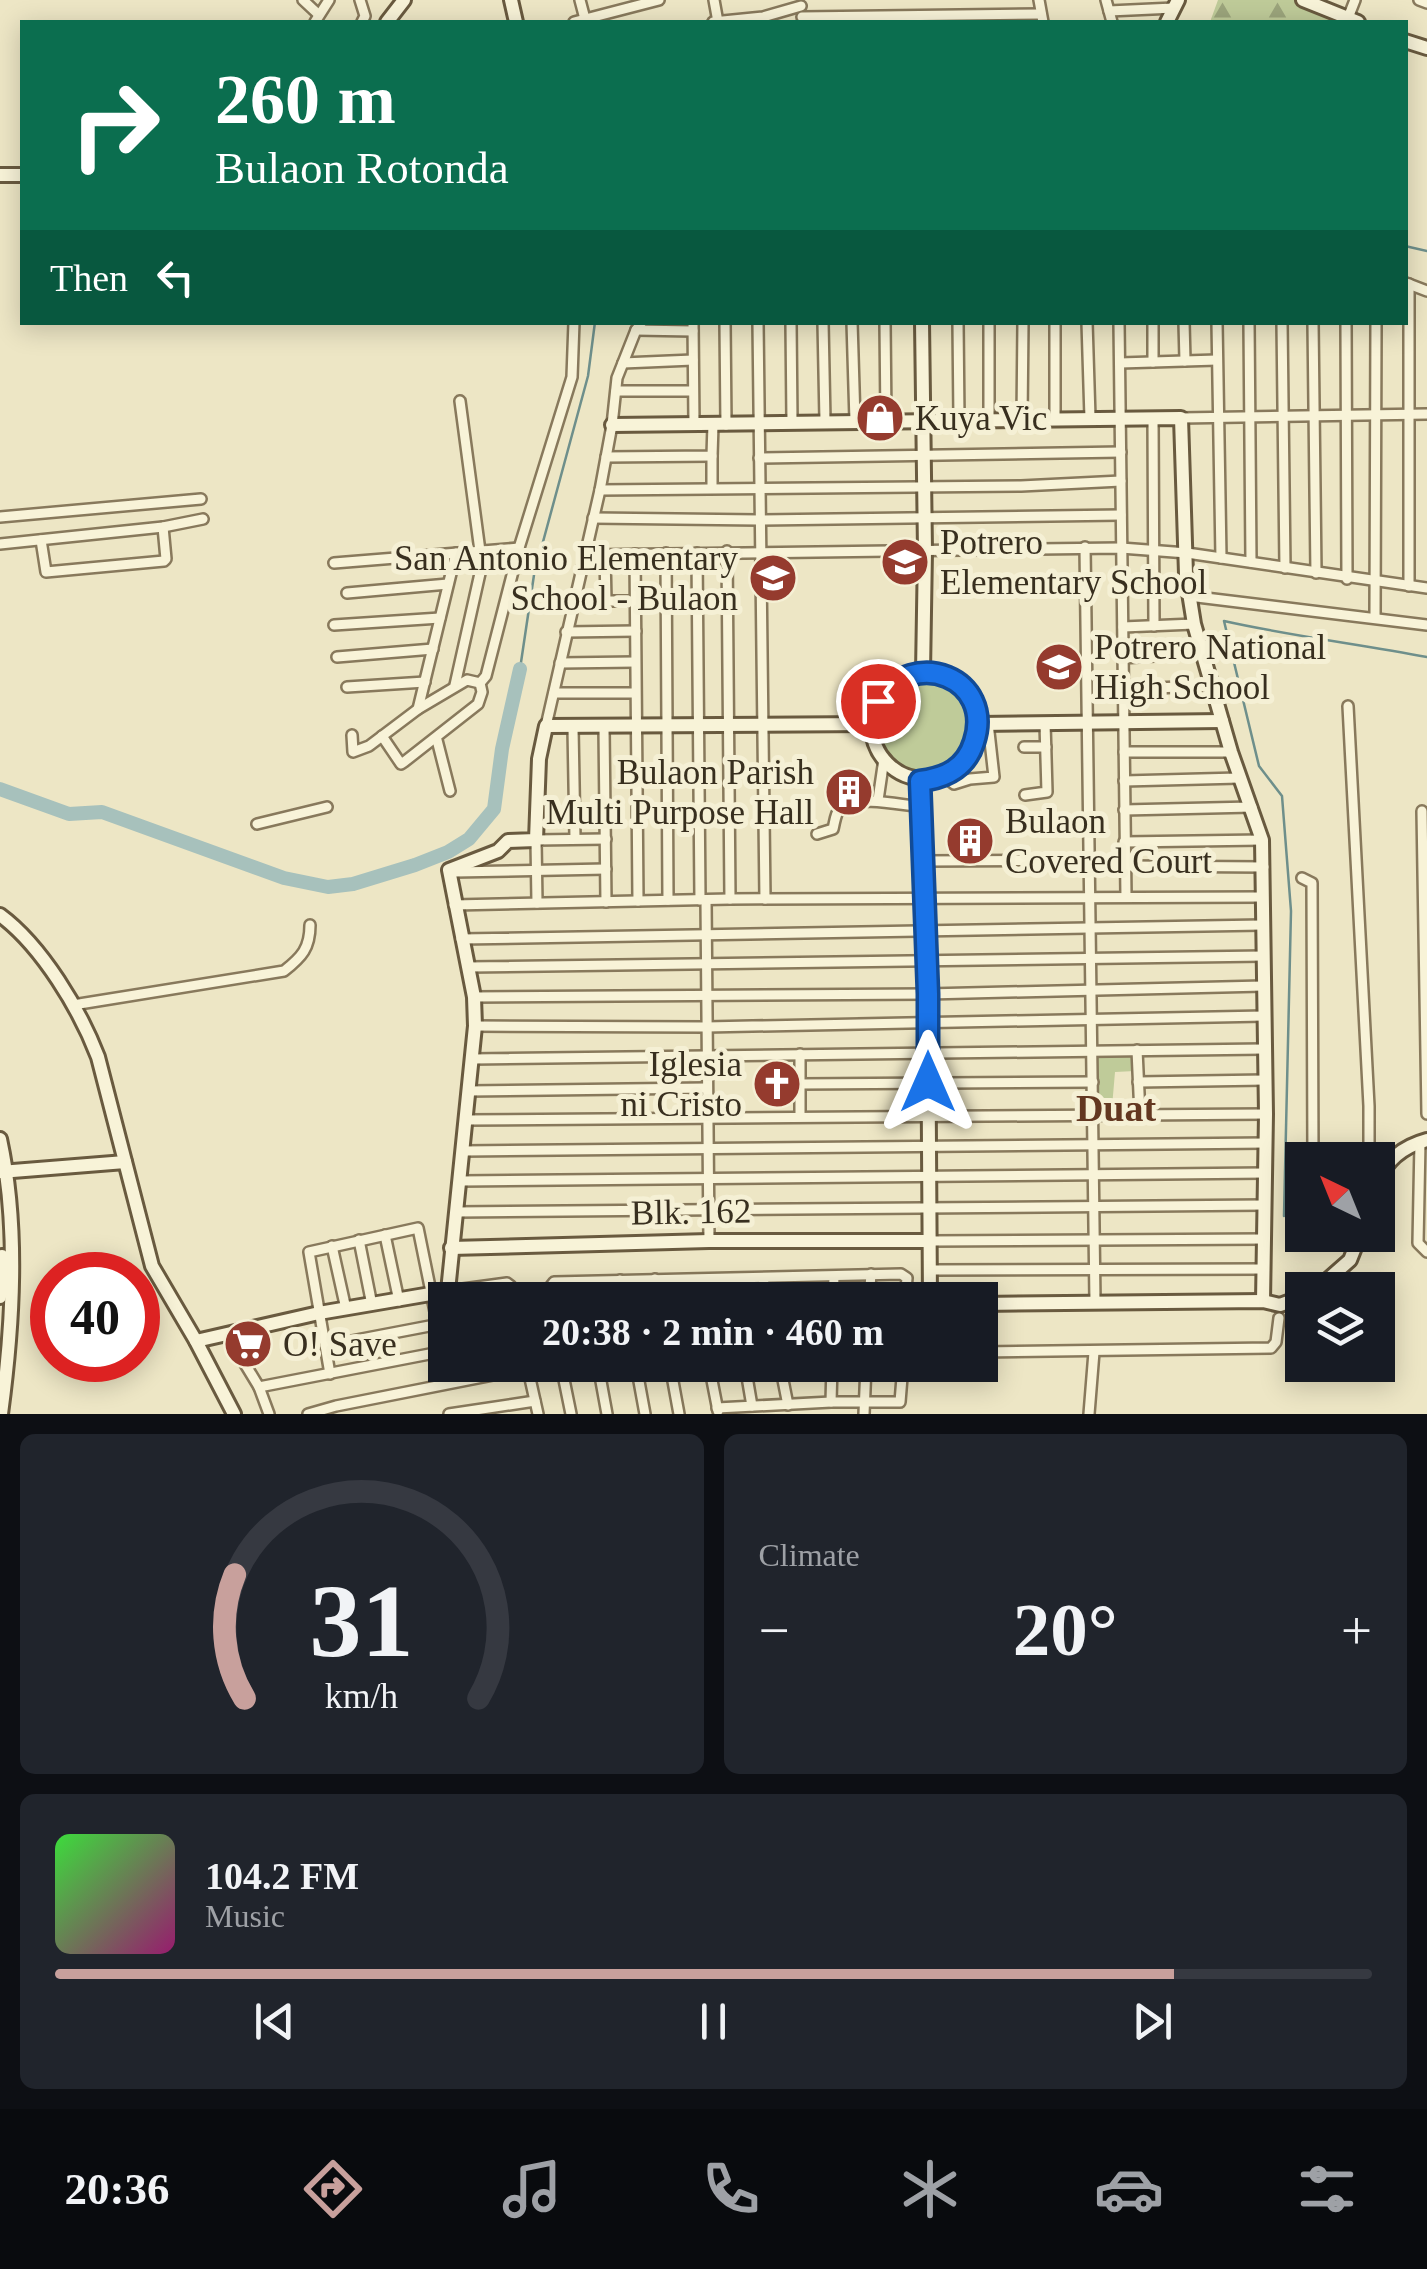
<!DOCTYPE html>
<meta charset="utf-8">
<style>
body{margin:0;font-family:"Times New Roman",serif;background:#20242c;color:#f1f3f6;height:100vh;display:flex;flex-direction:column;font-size:38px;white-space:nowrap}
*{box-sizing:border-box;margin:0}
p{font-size:32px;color:#9ea1a6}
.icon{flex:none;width:55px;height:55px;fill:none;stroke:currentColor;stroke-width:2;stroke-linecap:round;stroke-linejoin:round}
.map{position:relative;height:1414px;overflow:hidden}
.sheet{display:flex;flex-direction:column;gap:20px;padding:20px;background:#0d0f14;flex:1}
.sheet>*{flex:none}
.banner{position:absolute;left:20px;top:20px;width:1388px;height:305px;border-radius:0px;box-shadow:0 5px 25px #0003;background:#0b6e4f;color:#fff;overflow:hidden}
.needle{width:65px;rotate:317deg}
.fabs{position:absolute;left:1285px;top:1142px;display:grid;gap:20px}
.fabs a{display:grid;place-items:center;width:110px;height:110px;border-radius:0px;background:#171b24;box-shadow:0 5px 25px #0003;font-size:50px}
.speed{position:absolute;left:30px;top:1252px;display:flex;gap:20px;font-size:50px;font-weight:700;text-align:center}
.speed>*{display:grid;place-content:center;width:130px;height:130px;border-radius:50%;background:#171b24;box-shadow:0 5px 25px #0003;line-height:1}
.speed .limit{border:15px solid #d22;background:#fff;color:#111}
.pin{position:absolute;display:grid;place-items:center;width:85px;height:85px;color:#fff;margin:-42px;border:5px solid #fff;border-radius:50%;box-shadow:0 2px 10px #0007}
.me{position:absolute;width:110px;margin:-55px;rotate:0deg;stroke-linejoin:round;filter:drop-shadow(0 0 8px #0008)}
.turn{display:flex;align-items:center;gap:35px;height:210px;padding:0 30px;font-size:45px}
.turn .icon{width:130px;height:130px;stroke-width:2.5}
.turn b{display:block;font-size:70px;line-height:85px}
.then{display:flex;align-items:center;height:95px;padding:0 30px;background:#0003;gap:20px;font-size:38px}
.big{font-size:75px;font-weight:800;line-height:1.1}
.sheet .card{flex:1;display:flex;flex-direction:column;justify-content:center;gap:15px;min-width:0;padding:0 35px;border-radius:15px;background:#20242c}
.sheet .dial{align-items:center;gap:0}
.dial svg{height:260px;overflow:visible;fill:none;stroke:#363941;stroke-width:7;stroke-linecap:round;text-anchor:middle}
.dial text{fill:#f1f3f6;stroke:none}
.song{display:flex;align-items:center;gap:30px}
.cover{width:120px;height:120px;border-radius:15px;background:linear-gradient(135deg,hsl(120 70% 55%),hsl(320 70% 35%))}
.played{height:10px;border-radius:5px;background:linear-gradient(90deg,#c8a09c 85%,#363941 85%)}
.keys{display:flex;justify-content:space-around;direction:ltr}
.heat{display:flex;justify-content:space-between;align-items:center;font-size:55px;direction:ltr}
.sheet .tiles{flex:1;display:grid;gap:20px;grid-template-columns:1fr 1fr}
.card:last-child{grid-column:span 2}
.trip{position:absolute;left:428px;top:1282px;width:570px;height:100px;border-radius:0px;background:#171b24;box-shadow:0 5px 25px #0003;font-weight:800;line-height:100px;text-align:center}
.dock{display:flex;height:160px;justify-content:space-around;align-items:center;background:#090b0e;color:#9ea1a6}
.dock .icon{width:70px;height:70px}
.dock .on{color:#c8a09c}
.dock b{font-size:45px;color:#f1f3f6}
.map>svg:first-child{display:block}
.forest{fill:url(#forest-firs)}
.green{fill:#bfcb99}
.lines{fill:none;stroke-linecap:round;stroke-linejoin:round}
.stream{stroke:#6e8f8b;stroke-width:2.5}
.river{stroke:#a7c1bc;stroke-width:14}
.street-casing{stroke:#88795c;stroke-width:14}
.secondary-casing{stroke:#695a3f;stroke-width:18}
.street{stroke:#f8f3d8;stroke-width:9}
.secondary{stroke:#f8f3d8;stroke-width:12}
.route-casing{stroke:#114b97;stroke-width:25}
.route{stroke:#1a73e8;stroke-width:18}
.labels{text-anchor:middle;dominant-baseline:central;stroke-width:10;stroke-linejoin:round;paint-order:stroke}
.poi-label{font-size:35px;fill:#382f1f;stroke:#f5f0d5;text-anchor:start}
.street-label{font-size:35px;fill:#382f1f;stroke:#f5f0d5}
.neighbourhood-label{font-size:38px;font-weight:bold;fill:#633720;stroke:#f5f0d5}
</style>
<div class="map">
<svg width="1427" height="1414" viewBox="0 0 1427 1414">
<defs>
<pattern id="forest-firs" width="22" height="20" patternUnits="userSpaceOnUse" patternTransform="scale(2.5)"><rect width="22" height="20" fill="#bfcb99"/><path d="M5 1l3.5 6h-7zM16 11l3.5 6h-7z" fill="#9ca57c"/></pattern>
</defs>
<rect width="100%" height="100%" fill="#ede6c5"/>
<polygon class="forest" points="1218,0 1295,0 1349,22 1210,22"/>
<g class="green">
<polygon points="904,680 942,680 966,703 975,732 969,744 946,769 906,769 879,745 878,707"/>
<polygon points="1135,1052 1135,1071 1115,1072 1112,1107 1097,1107 1096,1053"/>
</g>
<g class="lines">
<g class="stream">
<polyline points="1405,246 1427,251"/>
<polyline points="520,669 534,575 588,376 595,322"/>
<path d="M1284,1216l7,-305 -9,-115 -23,-30 -35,-145c67,15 135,23 203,36"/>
</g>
<polyline class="river" points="0,789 69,814 102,812 284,878 328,887 353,884 415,865 448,852 469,839 494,809 502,749 520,669"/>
<g class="street-casing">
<g id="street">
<polyline points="303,0 318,14"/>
<polyline points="360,0 365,16 362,22"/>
<polyline points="580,0 585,19"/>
<polyline points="714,0 718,22"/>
<polyline points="1039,0 1043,22"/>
<polyline points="1106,0 1112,22"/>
<polyline points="1419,0 1427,3"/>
<polyline points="1109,11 1174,8"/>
<polyline points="802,17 1041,14"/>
<polyline points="1348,18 1355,0"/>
<polyline points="315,22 329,0"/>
<polyline points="574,22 659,0"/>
<polyline points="713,22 763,17 801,6"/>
<polyline points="1406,283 1427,291"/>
<polyline points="693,322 694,424"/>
<polyline points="725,322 726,425"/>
<polyline points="758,322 765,899"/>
<polyline points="791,322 792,422"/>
<polyline points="823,322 825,421"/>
<polyline points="852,322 855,421"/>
<polyline points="885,322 886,421"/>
<polyline points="958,322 959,420"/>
<polyline points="1055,322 1055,419"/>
<polyline points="1087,322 1090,418"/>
<polyline points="1119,322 1126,897"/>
<polyline points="1153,322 1153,362"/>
<polyline points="1184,322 1185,361"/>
<polyline points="1217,322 1221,558"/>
<polyline points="1249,322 1251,562"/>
<polyline points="1282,322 1285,568"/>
<polyline points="1313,322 1316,573"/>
<polyline points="1346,322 1347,579"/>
<polyline points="636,330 693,331"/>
<polyline points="623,363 693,360"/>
<polyline points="1120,363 1217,360"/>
<polyline points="616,391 693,391"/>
<polyline points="460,401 480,551"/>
<polyline points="1153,418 1154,626"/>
<polyline points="1181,418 1427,414"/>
<polyline points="989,419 989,322"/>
<polyline points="1022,419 1023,322"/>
<polyline points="712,456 712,487"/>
<polyline points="606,457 712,456 713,424"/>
<polyline points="759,458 1121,452"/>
<polyline points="600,490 1021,486 1121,481"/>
<polyline points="0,517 201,499"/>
<polyline points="593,518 759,520 1121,515"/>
<polyline points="41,540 46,572 164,561 166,559 163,527"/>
<polyline points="0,544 163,527 203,519"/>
<polyline points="1085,547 1095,1302"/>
<polyline points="727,551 730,899"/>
<polyline points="666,553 668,900"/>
<polyline points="697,553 700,900"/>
<polyline points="635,554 638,901"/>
<polyline points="585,555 1121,548 1187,553 1427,588"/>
<polyline points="605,555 606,601"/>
<polyline points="334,563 519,548"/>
<polyline points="1409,586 1409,284"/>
<polyline points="347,593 448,584"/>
<polyline points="1189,596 1427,625"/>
<polyline points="574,601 634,601"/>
<polyline points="1375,617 1376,322"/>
<polyline points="334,625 440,618"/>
<polyline points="1123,627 1194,624"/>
<polyline points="566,632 636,631"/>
<polyline points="337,657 433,649"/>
<polyline points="1123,658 1201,653"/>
<polyline points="560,663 635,662"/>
<polyline points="455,685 485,551"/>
<polyline points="347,687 425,682"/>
<polyline points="1123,689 1211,686"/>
<polyline points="554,693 635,693"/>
<polyline points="1348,706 1369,1106 1369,1160"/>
<polyline points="418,709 456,553"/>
<polyline points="546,726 600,490 612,425 617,378 636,330 642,322"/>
<polyline points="573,728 575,838"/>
<polyline points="604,728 606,902"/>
<polyline points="352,735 353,752 369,746 418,709 467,680 480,683 486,676 519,548 572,377 574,322"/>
<polyline points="382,736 401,764 404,762 478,704 482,692 480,683"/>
<polyline points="437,740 450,791"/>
<polyline points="1024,747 1046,747"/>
<polyline points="1124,752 1231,752"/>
<polyline points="944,776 954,784 970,779 994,777 988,723"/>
<polyline points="1124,781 1239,778"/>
<polyline points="1025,795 1047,792 1045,723"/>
<polyline points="878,800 884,759"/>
<polyline points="1124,810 1252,807"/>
<polyline points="1422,811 1427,1114"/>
<polyline points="257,824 327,807"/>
<path d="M817,834l16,-5c2,-7 2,-17 9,-22 21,-12 57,-2 80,0"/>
<polyline points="1124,842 1262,840"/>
<polyline points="925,861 1089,860"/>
<polyline points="1125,866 1264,867"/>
<polyline points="454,872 606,869"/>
<polyline points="1302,878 1312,883 1313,1160"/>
<polyline points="706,900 709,1241"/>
<polyline points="537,903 536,840 606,839"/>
<polyline points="454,905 730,899 1262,897"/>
<polyline points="461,939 1262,925"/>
<polyline points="469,967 1264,956"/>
<polyline points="474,997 928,994 1263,986"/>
<path d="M73,1005l211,-34c18,-14 26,-23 26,-46"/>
<polyline points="475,1026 706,1027 1264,1016"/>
<polyline points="1137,1050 1140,1115"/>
<polyline points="800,1054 800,1115"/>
<polyline points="473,1059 1263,1049"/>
<polyline points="1138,1082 1265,1080"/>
<polyline points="800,1084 1093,1082"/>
<polyline points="468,1091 707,1088"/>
<polyline points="466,1120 1266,1114"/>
<polyline points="1420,1142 1418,1243 1427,1252"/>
<polyline points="464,1151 1266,1143"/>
<polyline points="461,1181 1265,1173"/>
<polyline points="456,1212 1264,1205"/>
<polyline points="385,1235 399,1301"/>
<polyline points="359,1240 372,1305"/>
<polyline points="931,1241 1264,1239"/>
<polyline points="332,1246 346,1309"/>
<polyline points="931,1270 1264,1269"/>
<polyline points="763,1278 767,1300"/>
<polyline points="655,1279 658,1300"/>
<polyline points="620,1280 624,1300"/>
<polyline points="691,1280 695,1300"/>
<polyline points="730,1280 733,1300"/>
<polyline points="583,1282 586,1300"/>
<polyline points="448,1291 507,1283 511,1286 515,1300"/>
<polyline points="549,1300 547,1291 554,1282 901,1274 907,1278 905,1300"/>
<polyline points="833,1300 834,1277"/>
<polyline points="869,1300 871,1274"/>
<polyline points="228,1336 259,1387 445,1351"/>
<polyline points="325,1346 445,1323"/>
<polyline points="980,1352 1271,1348 1276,1342 1279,1318"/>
<polyline points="527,1365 538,1414"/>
<polyline points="561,1365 571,1414"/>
<polyline points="598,1365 607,1414"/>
<polyline points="636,1365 645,1414"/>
<polyline points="670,1365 679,1414"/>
<polyline points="709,1365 718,1411"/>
<polyline points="745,1365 752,1406"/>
<polyline points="780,1365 788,1405"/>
<polyline points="330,1374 309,1252 418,1228 443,1351"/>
<polyline points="259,1387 269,1414"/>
<polyline points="831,1402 832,1365"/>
<polyline points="717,1408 831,1402 900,1402 903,1365"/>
<polyline points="308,1414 336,1406 528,1368"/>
<polyline points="449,1414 535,1401"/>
<polyline points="864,1414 866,1365"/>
<polyline points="1089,1414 1094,1352"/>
</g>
</g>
<g class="secondary-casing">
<g id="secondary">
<polyline points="511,0 516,22"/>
<polyline points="1303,0 1358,22"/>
<polyline points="387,22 404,0"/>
<polyline points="1167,22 1178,0"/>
<polyline points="1405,41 1427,48"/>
<polyline points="0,175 22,175"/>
<polyline points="922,322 925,551 923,672"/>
<polyline points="612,425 1181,418 1186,574 1194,624 1231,752 1262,840 1266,1114 1263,1301"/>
<circle cx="925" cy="726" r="53"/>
<polyline points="980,724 1222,721"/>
<polyline points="921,781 928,994 930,1300"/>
<path d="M0,915c42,31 80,95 98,142l54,209 44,75 38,73"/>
<path d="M0,1139c19,88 13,186 1,275"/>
<polyline points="0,1172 125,1162"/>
<path d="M1378,1181c9,-22 27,-35 49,-41"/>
<polyline points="451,1248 709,1241 931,1241"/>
<polyline points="1316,1290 1350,1260 1360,1235"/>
<polyline points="0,1297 2,1256"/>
<polyline points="980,1304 1263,1301 1280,1305 1302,1297"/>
<polyline points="196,1341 319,1313 448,1291 475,1026 474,997 449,870 498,851 508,841 536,840 539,759 546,726 872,724"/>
</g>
</g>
<use href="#street" class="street"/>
<use href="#secondary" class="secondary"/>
</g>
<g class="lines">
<g class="route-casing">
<path id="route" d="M878,701c35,-55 117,-23 96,41 -8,26 -28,36 -54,39l8,213v88"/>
</g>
<use href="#route" class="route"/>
</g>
<defs>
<g id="shop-disc" transform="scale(2.5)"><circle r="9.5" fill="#953b2e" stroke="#f5f0d5"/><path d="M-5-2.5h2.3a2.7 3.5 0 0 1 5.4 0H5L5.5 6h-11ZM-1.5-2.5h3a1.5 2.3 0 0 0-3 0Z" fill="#fff"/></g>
<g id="school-disc" transform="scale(2.5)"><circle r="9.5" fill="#953b2e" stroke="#f5f0d5"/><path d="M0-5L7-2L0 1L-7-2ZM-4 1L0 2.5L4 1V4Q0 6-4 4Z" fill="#fff"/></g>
<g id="building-disc" transform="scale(2.5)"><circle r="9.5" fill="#953b2e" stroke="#f5f0d5"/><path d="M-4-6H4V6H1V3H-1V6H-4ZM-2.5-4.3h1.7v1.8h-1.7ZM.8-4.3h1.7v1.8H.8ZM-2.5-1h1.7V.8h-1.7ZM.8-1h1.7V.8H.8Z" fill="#fff"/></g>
<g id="church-disc" transform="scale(2.5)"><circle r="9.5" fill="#953b2e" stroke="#f5f0d5"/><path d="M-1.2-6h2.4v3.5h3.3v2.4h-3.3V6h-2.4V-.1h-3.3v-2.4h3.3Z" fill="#fff"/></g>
<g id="supermarket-disc" transform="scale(2.5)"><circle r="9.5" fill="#953b2e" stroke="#f5f0d5"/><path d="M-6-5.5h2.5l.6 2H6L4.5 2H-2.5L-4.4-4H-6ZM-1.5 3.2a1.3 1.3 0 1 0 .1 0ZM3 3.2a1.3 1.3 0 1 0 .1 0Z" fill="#fff"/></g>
</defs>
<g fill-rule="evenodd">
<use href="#shop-disc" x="880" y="418"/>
<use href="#school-disc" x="905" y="562"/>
<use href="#school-disc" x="773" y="578"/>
<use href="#school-disc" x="1059" y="667"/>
<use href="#building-disc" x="849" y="792"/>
<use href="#building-disc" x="970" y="841"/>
<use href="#church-disc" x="777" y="1084"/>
<use href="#supermarket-disc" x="248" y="1344"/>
</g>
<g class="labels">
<g class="poi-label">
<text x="915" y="418">Kuya Vic</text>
<text x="940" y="542">Potrero<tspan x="940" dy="40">Elementary School</tspan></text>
<text x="738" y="558" text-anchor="end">San Antonio Elementary<tspan x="738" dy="40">School - Bulaon</tspan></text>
<text x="1094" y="647">Potrero National<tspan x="1094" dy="40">High School</tspan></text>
<text x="814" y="772" text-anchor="end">Bulaon Parish<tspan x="814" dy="40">Multi Purpose Hall</tspan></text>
<text x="1005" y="821">Bulaon<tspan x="1005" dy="40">Covered Court</tspan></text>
<text x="742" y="1064" text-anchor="end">Iglesia<tspan x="742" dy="40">ni Cristo</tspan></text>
<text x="283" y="1344">O! Save</text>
</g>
<g class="street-label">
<text transform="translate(691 1212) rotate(-1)">Blk. 162</text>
</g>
<g class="neighbourhood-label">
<text x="1116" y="1108">Duat</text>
</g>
</g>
</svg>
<div class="fabs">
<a><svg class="needle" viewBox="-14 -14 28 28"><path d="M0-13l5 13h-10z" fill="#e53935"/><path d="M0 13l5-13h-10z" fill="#9ea1a6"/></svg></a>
<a><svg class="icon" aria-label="layers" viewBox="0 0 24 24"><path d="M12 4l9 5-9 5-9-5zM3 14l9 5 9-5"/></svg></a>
</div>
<div class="speed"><div class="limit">40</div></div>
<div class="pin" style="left:878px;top:701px;background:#d93025"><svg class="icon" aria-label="arrive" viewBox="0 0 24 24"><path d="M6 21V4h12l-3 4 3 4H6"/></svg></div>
<svg class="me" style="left:928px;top:1082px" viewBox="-20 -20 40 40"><path d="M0-17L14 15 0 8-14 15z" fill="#1a73e8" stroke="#fff" stroke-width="4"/></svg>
<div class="trip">20:38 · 2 min · 460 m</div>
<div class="banner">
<div class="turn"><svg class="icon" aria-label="right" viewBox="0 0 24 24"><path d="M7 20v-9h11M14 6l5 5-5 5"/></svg><div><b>260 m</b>Bulaon Rotonda</div></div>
<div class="then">Then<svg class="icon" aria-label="left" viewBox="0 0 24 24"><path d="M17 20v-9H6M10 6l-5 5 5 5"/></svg></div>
</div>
</div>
<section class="sheet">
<div class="tiles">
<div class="card dial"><svg viewBox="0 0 100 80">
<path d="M14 69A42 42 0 1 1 86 69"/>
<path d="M14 69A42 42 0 0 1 11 31" stroke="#c8a09c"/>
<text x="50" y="56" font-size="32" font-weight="700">31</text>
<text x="50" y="72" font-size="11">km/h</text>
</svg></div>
<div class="card"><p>Climate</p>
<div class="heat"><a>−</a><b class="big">20°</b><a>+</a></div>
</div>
<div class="card">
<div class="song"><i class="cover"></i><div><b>104.2 FM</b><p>Music</p></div></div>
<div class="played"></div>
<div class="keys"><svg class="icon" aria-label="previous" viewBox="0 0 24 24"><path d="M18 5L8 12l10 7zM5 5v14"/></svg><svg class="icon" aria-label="pause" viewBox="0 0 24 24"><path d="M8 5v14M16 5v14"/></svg><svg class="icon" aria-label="next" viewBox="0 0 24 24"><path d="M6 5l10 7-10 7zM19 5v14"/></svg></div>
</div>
</div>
</section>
<nav class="dock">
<b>20:36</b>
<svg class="icon on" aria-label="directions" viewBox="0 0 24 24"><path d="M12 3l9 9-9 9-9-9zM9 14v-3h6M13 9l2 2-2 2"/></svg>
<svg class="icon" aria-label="music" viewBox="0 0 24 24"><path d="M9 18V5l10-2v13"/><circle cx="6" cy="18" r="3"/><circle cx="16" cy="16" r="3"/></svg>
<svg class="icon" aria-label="phone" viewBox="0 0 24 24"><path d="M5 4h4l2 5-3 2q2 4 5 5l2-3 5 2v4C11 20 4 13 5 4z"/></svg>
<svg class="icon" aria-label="climate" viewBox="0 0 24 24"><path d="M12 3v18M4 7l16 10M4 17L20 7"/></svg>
<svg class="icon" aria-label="car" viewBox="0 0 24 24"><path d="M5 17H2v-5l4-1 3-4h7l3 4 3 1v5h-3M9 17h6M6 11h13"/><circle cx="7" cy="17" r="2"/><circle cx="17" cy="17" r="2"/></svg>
<svg class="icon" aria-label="filters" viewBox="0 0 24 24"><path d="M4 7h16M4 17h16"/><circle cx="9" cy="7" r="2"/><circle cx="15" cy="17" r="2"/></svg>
</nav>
